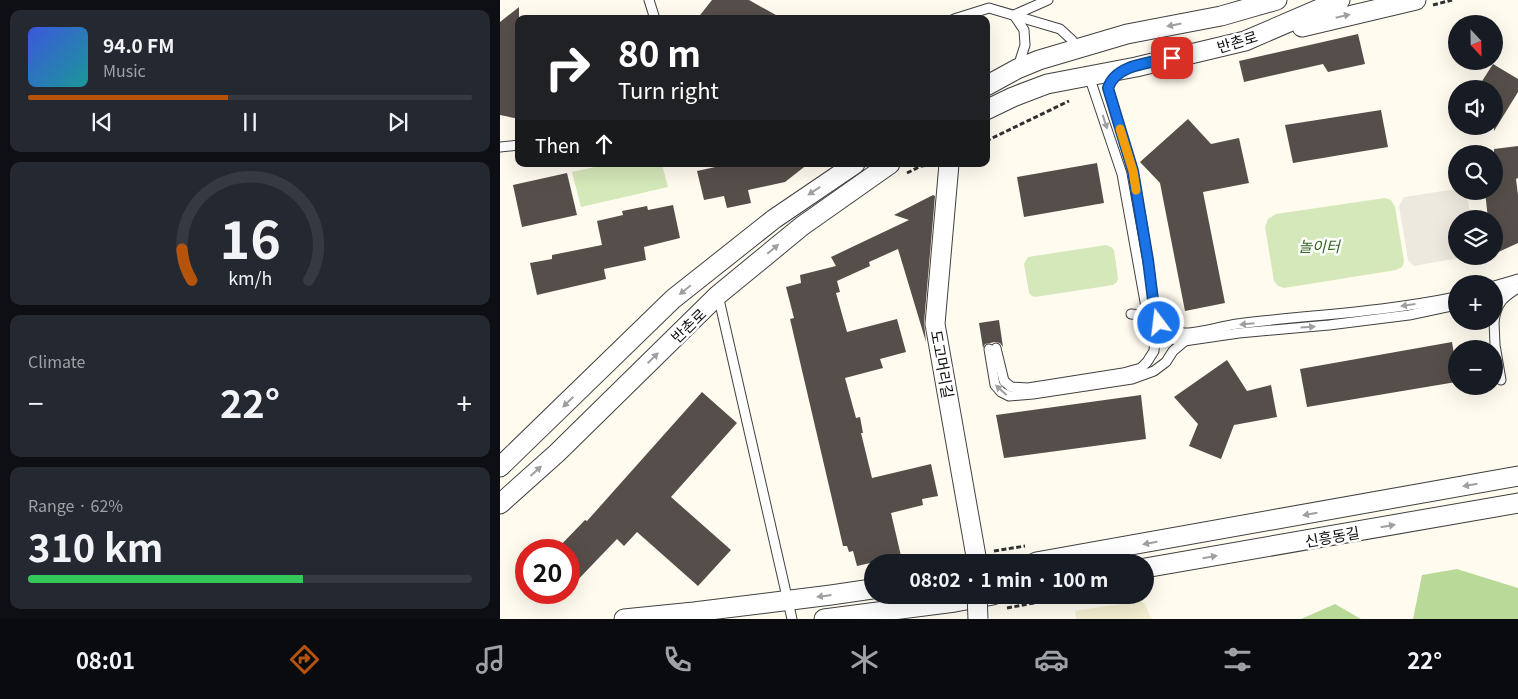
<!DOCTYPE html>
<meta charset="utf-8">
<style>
body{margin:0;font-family:Georgia,"Noto Sans KR",serif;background:#242831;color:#f1f3f6;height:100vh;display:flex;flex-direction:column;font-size:19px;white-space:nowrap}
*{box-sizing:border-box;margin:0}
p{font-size:16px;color:#9ea1a6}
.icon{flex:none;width:28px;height:28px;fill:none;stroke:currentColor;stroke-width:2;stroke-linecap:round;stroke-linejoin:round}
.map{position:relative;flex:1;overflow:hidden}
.sheet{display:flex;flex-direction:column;gap:10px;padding:10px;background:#0d0f14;width:500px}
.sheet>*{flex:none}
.top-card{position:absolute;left:15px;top:15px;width:475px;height:152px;border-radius:10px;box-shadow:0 5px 20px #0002;background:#202124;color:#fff;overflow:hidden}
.needle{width:32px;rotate:158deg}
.buttons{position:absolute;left:948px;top:15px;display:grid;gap:10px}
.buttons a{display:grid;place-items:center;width:55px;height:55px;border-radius:50%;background:#171b24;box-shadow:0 5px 20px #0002;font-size:25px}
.speed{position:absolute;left:15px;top:539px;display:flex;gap:10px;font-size:25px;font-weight:700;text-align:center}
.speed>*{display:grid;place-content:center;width:65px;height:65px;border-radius:50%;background:#171b24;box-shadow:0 5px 20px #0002;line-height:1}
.speed .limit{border:8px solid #d22;background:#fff;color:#111}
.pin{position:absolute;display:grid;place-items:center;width:42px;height:42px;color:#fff;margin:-21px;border-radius:10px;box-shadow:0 2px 8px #0006}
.me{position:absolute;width:55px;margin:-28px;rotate:345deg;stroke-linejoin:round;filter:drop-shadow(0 0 4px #0008)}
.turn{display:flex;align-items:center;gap:18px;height:105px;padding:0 20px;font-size:22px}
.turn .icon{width:65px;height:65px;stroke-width:2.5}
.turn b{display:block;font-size:35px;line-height:42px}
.then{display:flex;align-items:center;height:48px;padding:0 20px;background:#0003;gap:10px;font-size:19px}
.big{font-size:38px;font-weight:700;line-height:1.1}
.sheet .widget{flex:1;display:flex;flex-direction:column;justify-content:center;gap:8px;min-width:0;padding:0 18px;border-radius:10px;background:#242831}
.sheet .dial{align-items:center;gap:0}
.dial svg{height:130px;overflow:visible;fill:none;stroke:#363941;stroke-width:7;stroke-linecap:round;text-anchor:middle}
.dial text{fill:#f1f3f6;stroke:none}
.song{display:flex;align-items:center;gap:15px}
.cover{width:60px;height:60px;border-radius:8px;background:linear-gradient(135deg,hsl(230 70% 55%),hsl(180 70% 35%))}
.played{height:5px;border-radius:2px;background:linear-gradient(90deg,#b45309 45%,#363941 45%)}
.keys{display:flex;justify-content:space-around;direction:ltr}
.heat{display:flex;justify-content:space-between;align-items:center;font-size:28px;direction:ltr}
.charge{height:8px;border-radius:4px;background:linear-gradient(90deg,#34c759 62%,#363941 0)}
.trip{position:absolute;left:364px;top:554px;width:290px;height:50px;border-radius:25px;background:#171b24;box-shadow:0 5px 20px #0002;font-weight:700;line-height:50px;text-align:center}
.tabs{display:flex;height:80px;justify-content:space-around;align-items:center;background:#090b0e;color:#9ea1a6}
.tabs .icon{width:35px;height:35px}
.tabs .current{color:#b45309}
.tabs b{font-size:22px;color:#f1f3f6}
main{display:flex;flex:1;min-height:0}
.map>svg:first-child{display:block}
.farmland{fill:#f4efd0}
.green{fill:#d5e8b9}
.forest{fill:#b9d999}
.plaza{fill:#eee9de}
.building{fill:#564e4a}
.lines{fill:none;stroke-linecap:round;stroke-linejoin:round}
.lane-casing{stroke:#414141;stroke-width:11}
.street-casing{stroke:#414141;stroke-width:21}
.path{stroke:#303030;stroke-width:3;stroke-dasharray:5 2.5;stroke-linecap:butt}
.lane{stroke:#fff;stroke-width:9}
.street{stroke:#fff;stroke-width:19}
.street-bridge-casing{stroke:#414141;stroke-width:21;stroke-linecap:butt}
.street-bridge{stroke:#fff;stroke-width:19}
.oneway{fill:#9f9f9f}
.route-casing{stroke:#114b97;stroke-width:12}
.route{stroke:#1a73e8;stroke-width:9}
.slow{stroke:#f59e0b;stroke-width:9}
.labels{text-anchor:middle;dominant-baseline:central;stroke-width:5;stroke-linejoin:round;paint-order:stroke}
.street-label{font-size:15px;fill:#0e0e0e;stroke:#fff}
.park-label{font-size:15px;font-style:italic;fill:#32641f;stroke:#fff}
</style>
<main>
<section class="sheet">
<div class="widget">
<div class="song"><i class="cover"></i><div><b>94.0 FM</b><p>Music</p></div></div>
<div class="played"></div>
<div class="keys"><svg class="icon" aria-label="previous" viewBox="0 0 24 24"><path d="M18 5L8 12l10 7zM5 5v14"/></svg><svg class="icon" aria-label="pause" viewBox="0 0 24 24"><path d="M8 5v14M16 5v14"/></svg><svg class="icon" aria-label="next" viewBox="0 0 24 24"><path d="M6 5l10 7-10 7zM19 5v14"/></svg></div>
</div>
<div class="widget dial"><svg viewBox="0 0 100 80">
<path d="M14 69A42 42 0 1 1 86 69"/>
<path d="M14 69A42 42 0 0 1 8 50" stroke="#b45309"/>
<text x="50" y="56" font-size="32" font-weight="700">16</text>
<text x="50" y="72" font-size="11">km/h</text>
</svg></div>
<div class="widget"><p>Climate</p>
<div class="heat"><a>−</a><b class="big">22°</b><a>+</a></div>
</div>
<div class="widget"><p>Range · 62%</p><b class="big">310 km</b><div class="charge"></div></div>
</section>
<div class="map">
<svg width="1018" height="619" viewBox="0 0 1018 619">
<rect width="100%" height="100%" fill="#fffbef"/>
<polygon class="farmland" points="641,601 645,604 650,616 653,619 576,619 575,611"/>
<g class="green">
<polygon points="108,164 162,164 168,187 81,207 72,172"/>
<polygon points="885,198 891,200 895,207 904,261 902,267 896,270 784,288 778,286 774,281 765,227 768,219 776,214"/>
<polygon points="606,245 611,247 614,250 618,278 617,282 613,285 535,297 532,296 529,293 524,264 528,257"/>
</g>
<g class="forest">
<polygon points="957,569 1018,588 1018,619 913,619 922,575"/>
<polygon points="835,604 861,619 801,619"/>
</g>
<polygon class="plaza" points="956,189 956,191 962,191 967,196 971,219 956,219 956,256 969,256 914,266 908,260 899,206 904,197"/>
<g class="building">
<polygon points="212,0 249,0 283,19 197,19"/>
<polygon points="19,7 19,119 0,115 0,22"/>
<polygon points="858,34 865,64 828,72 823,64 744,82 739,61"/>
<polygon points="993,64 1018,79 1018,92 994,131 994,89 977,89"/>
<polygon points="881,110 888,147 793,163 785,125"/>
<polygon points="688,119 711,144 739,138 749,183 703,192 725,303 685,311 660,183 640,162"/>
<polygon points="1018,146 1018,178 1016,179 1018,195 1018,243 994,254 994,219 988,219 985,191 994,191 994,149"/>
<polygon points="597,163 604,203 524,217 517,177"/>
<polygon points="229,164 308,164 285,182 248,190 251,203 227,208 224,196 204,200 197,171"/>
<polygon points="67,173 77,215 22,227 13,185"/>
<polygon points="433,195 435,196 424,323 426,342 398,249 369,262 370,266 337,281 340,292 336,293 347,332 397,319 406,352 380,359 383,368 345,378 356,418 360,417 363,433 361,433 372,478 431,464 438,496 422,499 423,505 391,513 401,556 357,566 353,551 349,552 347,546 343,546 290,319 294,318 286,287 301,283 300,275 336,266 331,257 409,220 394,215"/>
<polygon points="173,205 180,238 144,247 146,260 104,269 106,279 37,295 30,263 52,259 52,255 102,245 97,221 123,215 122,211 147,206 148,210"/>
<polygon points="499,320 503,347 500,343 495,342 485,344 483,348 479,323"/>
<polygon points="952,342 956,366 956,382 807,407 800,369"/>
<polygon points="727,360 747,391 771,385 777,417 734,425 721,459 689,446 698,424 674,397"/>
<polygon points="202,392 237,423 171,497 231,550 198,586 137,532 124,546 117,539 69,589 69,550 56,550 85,520 87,521"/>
<polygon points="641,395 646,439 504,458 496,415"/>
</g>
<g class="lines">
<g class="lane-casing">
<g id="lane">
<polyline points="149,0 155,19"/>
<polyline points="454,19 489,8 560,29 572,40 578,49"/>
<polyline points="518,67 525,45 524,30 514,15 548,0"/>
<path d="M616,74l-5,6 -3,8 25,83 15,89 7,56c6,9 18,16 29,17 13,1 38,-7 53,-9 73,-9 147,-12 219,-27"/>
<polyline points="589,76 622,174 649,324 666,338 684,341 739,333 829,325 909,315 956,305"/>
<polyline points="0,147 19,145"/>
<polyline points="994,286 1018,279"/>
<polyline points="994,294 1013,288"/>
<polyline points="218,295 292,619"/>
<polyline points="631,314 641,315 648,322"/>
<polyline points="994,321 995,345 1001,380"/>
<path d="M994,321c3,-18 8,-23 24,-33"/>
<polyline points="496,348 504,381 511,387 528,388 623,373 641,368 647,362 654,351 656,326"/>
<polyline points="489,349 495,385 501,392 509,396 533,394 632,379 654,371 666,362 673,351 686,340"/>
</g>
</g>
<g class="street-casing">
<g id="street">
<polyline points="802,27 916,0"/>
<polyline points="486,86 517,69 539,60 627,34 721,16 777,0"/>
<polyline points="486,110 513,97 547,84 636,67 745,41 840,0"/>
<polyline points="449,164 435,324 477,562"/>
<polyline points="0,467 173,299 274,219 355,164"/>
<polyline points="0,504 57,453 218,295 302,226 390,164"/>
<polyline points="536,562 1018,476"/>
<polyline points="645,568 1018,503"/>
<polyline points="124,619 194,612 331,595 372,589"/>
<polyline points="324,619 455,602 493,595"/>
</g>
</g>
<g class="path">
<polyline points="933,5 952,0"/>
<polyline points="486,141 569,101"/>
<polyline points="407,173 421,166 431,165"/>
<polyline points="494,551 525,546"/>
<polyline points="507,608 577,595"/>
</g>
<use href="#lane" class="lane"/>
<use href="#street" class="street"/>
<g class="street-bridge-casing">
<polyline id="street-bridge" points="477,595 478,619"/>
</g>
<use href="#street-bridge" class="street-bridge"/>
</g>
<defs><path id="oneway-solid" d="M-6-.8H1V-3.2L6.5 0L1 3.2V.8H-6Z" transform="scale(1.25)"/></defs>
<g class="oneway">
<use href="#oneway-solid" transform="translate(843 16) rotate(-13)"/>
<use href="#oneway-solid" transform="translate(674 25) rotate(169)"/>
<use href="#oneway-solid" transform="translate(605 122) rotate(72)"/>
<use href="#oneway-solid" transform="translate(314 191) rotate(146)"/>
<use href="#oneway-solid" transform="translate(273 249) rotate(-40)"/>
<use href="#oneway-solid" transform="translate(185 290) rotate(141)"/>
<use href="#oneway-solid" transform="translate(908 305) rotate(172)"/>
<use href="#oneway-solid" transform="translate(747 324) rotate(175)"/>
<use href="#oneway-solid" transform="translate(808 327) rotate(-4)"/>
<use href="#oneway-solid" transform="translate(153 358) rotate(-44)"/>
<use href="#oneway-solid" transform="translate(501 390) rotate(-138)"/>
<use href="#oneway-solid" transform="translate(68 402) rotate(136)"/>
<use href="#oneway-solid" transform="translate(36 471) rotate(-42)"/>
<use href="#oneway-solid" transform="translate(970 485) rotate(170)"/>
<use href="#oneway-solid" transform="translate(810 514) rotate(170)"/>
<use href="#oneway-solid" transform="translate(888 526) rotate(-10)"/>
<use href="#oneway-solid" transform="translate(650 543) rotate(170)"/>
<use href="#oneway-solid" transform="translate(710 557) rotate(-10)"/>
<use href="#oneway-solid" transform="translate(324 596) rotate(173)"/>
</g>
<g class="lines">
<g class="route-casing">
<path id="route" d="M659,323l-4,-7 -7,-56 -15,-89 -25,-83c8,-24 42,-25 64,-30"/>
</g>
<use href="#route" class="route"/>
<polyline class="slow" points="620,129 633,171 636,190"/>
</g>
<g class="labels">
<g class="street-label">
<text transform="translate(737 41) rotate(-17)">반촌로</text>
<text transform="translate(188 325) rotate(-44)">반촌로</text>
<text transform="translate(443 364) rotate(80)">도고머리길</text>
<text transform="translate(832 536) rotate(-10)">신흥동길</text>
</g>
<g class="park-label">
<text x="819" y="245">놀이터</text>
</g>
</g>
</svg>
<div class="buttons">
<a><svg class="needle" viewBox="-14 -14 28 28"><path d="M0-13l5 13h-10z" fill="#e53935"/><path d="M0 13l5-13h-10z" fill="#9ea1a6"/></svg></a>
<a><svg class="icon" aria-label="sound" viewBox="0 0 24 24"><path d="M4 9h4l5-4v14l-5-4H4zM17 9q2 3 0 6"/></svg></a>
<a><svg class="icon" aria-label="search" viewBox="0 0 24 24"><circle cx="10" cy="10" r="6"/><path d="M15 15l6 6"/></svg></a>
<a><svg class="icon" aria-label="layers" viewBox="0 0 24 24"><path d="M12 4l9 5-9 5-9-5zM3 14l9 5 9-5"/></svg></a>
<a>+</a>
<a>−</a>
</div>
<div class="speed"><div class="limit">20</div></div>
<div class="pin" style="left:672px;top:58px;background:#d93025"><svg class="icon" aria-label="arrive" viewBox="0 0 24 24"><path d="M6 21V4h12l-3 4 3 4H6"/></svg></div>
<svg class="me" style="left:659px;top:323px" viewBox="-20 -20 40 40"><circle r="17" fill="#1a73e8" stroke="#fff" stroke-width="3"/><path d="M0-11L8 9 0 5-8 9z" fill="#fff"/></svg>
<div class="trip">08:02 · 1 min · 100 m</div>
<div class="top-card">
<div class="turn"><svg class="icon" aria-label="right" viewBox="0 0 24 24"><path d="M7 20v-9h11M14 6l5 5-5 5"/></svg><div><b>80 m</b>Turn right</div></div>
<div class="then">Then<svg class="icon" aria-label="ahead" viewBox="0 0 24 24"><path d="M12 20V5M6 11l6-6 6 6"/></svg></div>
</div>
</div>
</main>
<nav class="tabs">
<b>08:01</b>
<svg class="icon current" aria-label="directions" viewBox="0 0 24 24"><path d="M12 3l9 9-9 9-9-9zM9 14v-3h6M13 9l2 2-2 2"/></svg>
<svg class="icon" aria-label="music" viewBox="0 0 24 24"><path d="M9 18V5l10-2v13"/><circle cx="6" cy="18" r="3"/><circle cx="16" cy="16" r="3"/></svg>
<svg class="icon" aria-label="phone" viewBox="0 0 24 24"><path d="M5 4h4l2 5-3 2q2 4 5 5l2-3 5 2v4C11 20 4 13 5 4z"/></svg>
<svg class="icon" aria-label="climate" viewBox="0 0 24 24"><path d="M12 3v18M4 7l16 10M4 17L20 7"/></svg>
<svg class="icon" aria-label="car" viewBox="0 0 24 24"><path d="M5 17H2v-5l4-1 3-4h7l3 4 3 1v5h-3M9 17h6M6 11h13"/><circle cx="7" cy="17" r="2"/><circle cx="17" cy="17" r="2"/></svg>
<svg class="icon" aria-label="filters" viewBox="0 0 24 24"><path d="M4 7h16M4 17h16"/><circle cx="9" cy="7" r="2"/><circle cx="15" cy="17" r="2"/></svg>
<b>22°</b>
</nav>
